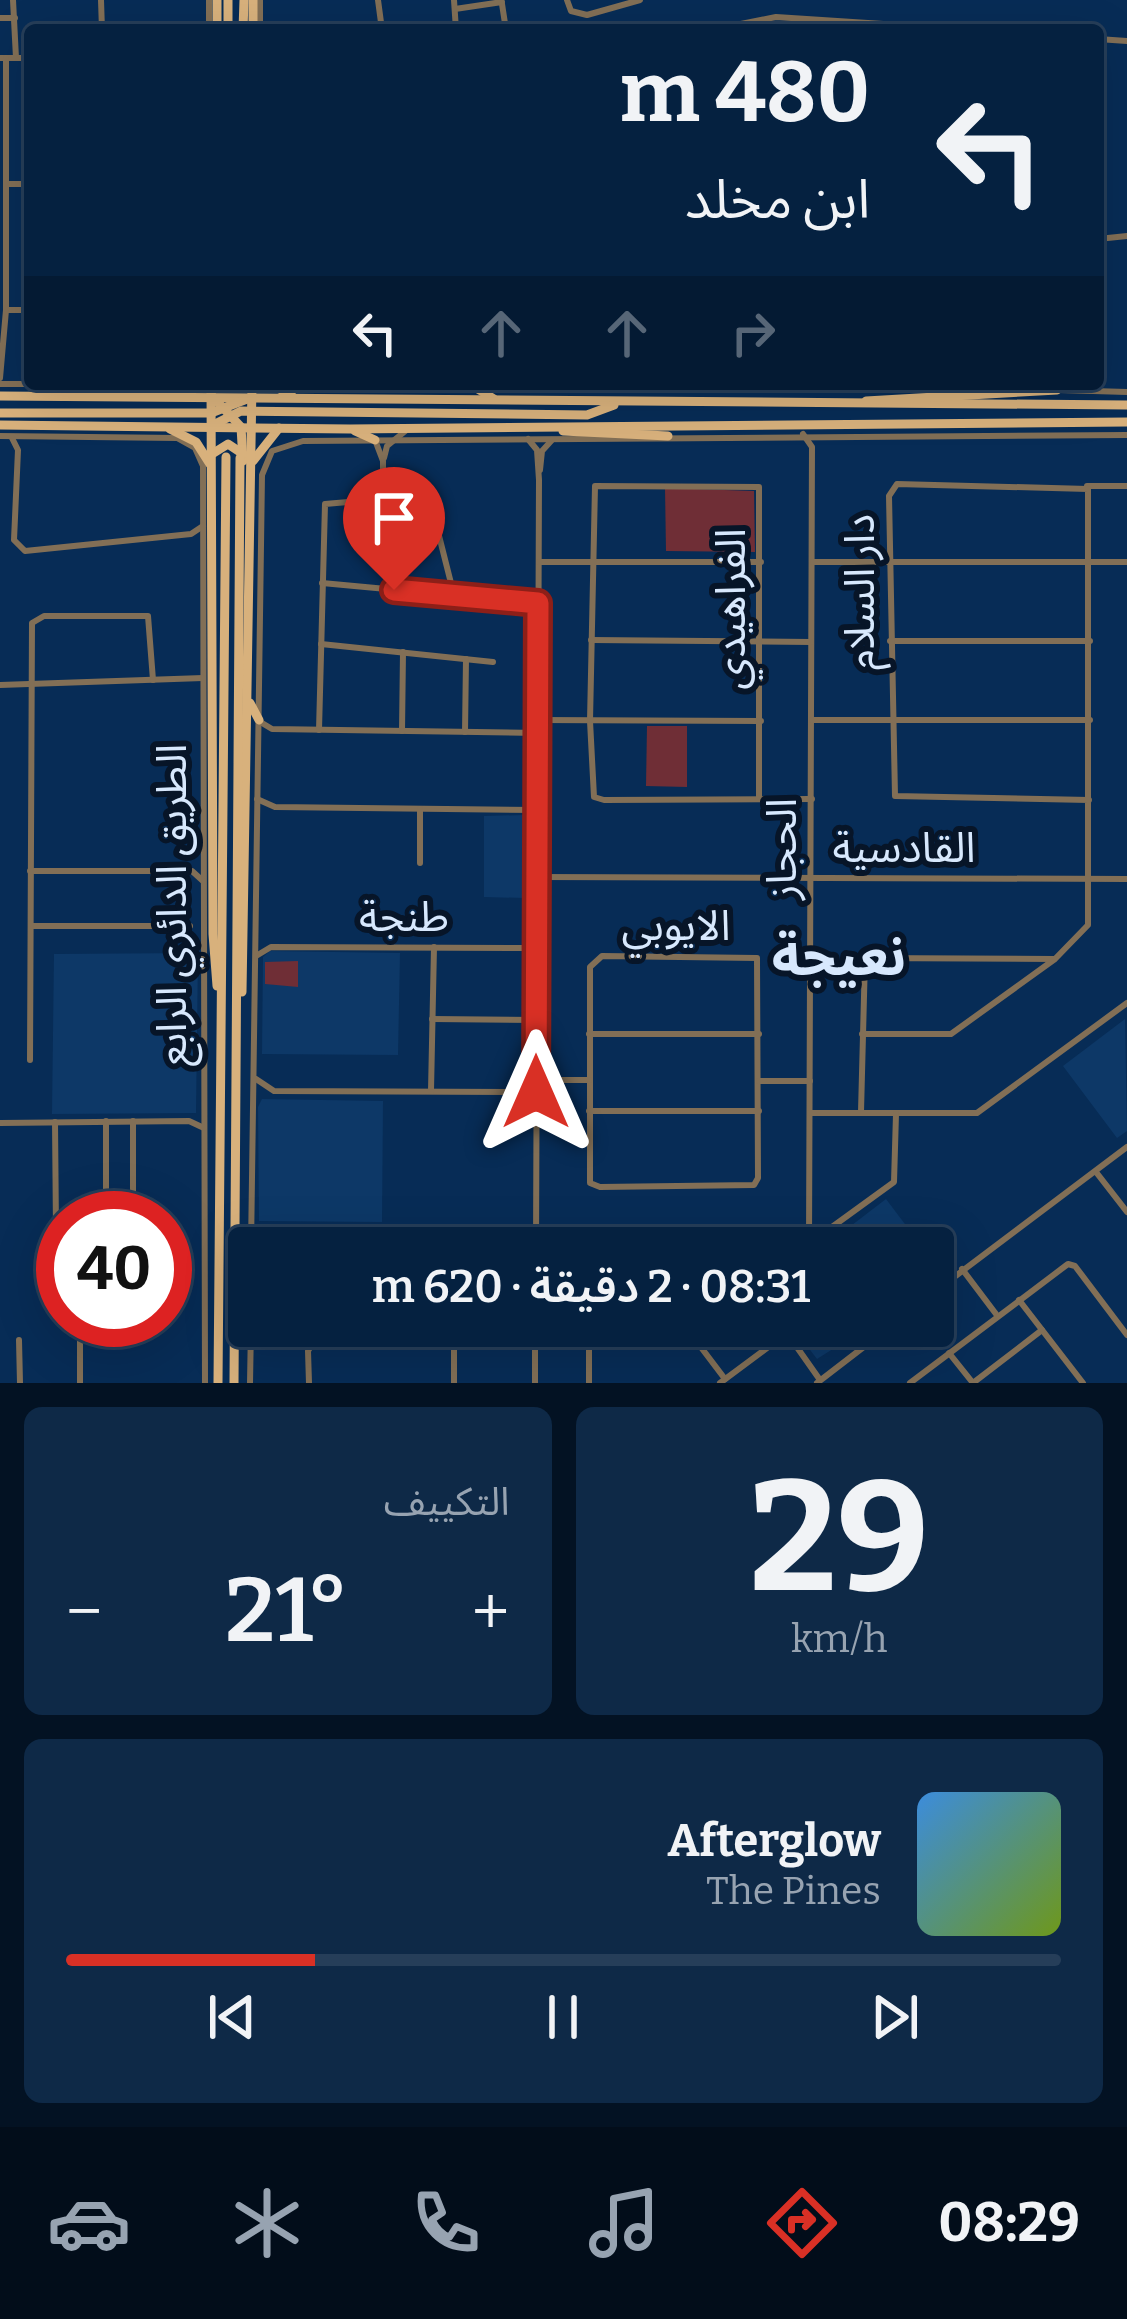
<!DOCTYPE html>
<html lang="ar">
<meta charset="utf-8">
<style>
body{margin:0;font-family:Bitter,"Noto Sans Arabic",serif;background:#0e2947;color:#f1f3f6;direction:rtl;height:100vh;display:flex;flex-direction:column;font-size:45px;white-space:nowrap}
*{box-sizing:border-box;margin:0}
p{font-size:39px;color:#97a3b1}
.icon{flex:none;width:66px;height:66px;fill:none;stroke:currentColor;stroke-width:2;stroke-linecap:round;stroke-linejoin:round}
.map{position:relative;height:1383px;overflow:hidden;direction:ltr}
.drawer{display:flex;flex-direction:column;gap:24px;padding:24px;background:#031223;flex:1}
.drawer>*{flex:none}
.guide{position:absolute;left:24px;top:24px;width:1080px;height:366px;border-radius:12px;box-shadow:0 12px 48px #0002,0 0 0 3px #263e59;direction:rtl;background:#052140;color:#f1f3f6;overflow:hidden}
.speed{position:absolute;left:36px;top:1191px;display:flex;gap:24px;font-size:60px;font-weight:700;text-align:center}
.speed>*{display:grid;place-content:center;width:156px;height:156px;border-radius:50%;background:#052140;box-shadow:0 12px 48px #0002,0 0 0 3px #263e59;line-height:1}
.speed .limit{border:18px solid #d22;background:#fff;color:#111}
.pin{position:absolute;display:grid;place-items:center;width:102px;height:102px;color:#fff;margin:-123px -51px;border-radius:50% 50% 50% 0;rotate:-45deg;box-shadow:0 0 12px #0007}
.pin .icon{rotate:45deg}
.me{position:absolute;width:132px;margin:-66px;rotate:0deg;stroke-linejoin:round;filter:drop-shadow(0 0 9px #0008)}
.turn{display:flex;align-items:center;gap:42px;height:252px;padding:0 36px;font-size:54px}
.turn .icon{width:156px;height:156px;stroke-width:2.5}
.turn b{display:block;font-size:84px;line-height:102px}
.lanes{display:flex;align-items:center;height:114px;padding:0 36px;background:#0003;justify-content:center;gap:60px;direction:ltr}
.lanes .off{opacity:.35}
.big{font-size:90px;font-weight:600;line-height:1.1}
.drawer .tile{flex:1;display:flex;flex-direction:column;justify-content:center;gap:18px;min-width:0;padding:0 42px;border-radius:18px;background:#0e2947}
.drawer .dial{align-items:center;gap:0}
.dial b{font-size:156px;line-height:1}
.song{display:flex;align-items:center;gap:36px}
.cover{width:144px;height:144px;border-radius:18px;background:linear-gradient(135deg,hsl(210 70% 55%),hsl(80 70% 35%))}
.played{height:12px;border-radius:6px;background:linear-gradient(90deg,#d93025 25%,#263e59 25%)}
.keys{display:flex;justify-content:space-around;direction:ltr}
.heat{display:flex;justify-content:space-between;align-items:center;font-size:66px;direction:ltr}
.drawer .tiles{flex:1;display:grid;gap:24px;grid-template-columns:1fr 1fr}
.tile:last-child{grid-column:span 2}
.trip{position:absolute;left:228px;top:1227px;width:726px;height:120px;border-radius:12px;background:#052140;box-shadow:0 12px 48px #0002,0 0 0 3px #263e59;font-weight:600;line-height:120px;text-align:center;direction:rtl}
.tab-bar{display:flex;height:192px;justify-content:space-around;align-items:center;background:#020d1a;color:#97a3b1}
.tab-bar .icon{width:84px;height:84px}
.tab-bar .on{color:#d93025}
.tab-bar b{font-size:54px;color:#f1f3f6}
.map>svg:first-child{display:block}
.built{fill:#0d3867}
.green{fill:#6f2e36}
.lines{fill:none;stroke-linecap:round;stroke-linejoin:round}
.major-tunnel{stroke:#26486f;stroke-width:9;stroke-dasharray:9 4.5;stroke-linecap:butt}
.minor{stroke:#826f56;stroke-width:6}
.major{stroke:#d8b17c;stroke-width:9}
.route-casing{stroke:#8d1f18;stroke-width:30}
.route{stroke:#d93025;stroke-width:21}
.labels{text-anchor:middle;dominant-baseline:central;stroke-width:12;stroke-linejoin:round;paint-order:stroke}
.street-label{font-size:42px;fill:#d7e8fd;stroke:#071528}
.district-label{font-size:54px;font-weight:bold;fill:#d7e8fd;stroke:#071528}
</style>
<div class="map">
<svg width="1127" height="1383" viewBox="0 0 1127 1383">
<rect width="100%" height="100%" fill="#072c56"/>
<g class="built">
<polygon points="525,815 525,898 484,897 484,816"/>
<polygon points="270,951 400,953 398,1055 262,1054 263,957"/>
<polygon points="198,953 196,1113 52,1114 54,954"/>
<polygon points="1125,1019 1127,1131 1117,1138 1063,1066"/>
<polygon points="262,1099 383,1101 382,1222 259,1221 258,1107"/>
<polygon points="886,1199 923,1248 822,1248"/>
<polygon points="792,1326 869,1326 817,1359"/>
</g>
<g class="green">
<polygon points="665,488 754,491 755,552 666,551"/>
<polygon points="647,726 687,726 687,787 646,786"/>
<polygon points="298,961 298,987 265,984 265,962"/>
</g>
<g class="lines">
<polyline class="major-tunnel" points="240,405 240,384"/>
<g class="minor">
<polyline points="13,0 16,58"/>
<polyline points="101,0 102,30"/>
<polyline points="378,0 382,30"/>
<polyline points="454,0 456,30"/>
<polyline points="567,0 571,11 587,15 640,0"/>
<polyline points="502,4 506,30"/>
<polyline points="455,9 502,2"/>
<polyline points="0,18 15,18"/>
<polyline points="209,30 209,0"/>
<polyline points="260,30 260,0"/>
<polyline points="711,30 776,17 975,30"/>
<polyline points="1098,39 1127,41"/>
<polyline points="0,58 30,58"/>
<polyline points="6,184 30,184"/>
<polyline points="1098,239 1127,236"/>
<polyline points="6,310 30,310"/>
<polyline points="0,378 6,310 6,58"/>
<polyline points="0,384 101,384"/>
<polyline points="288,384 1016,388"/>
<polyline points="1059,390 1127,392"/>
<polyline points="803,434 812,447 809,1243"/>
<polyline points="0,436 177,438 195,448 203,466 205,1383"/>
<polyline points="12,438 18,450 14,540 25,551 191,534 203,526"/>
<polyline points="528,439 537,450 539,480 536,1248"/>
<polyline points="375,440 383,461 383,499"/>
<polyline points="384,458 387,446 409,428"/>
<polyline points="540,470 542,451 552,440"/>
<polyline points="1087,486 1127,486"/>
<polyline points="394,552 394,590"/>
<polyline points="539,562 761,562"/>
<polyline points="813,562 1127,562"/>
<polyline points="322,583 538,603"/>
<polyline points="591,640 811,642"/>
<polyline points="890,641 1090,641"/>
<polyline points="321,644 493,662"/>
<polyline points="0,685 203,678"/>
<polyline points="538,720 761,721"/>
<polyline points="812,720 1090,720"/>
<polyline points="262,723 272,729 538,733"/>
<polyline points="319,730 325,504 383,499 431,504 454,595"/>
<polyline points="402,731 403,652"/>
<polyline points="465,732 466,659"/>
<polyline points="257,799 275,807 538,810"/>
<polyline points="759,799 759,487 595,486 590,721 594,797 604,800 812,799"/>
<polyline points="420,863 420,809"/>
<polyline points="30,871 192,871 203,881"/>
<polyline points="537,877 1127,879"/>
<polyline points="32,926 190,926"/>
<polyline points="256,956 271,947 537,948"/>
<polygon points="602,956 757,958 758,1178 754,1185 600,1187 590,1183 590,967"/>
<polyline points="432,1019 537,1020"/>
<polyline points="589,1034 759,1034"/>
<polyline points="862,1034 951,1034 1055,959 1088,925 1088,489 897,484 889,496 895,796 1089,800"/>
<polyline points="30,1060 32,623 44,616 148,616 153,680"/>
<polyline points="256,1079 274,1091 536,1092"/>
<polyline points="537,1080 589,1080"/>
<polyline points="759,1081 810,1081"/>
<polyline points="431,1091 434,947"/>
<polyline points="589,1111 759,1111"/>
<polyline points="861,1112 865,958 1054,959"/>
<polyline points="810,1113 977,1113 1127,1003"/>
<polyline points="55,1122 56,1231"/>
<polyline points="0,1123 189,1121 204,1128"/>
<polyline points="1096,1172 1127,1212"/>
<polyline points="106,1218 106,1121"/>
<polyline points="133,1218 133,1121"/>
<polyline points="448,1236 535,1236"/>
<polyline points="452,1236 453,1248"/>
<polyline points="421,1246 421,1248"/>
<polyline points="251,1248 262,475 272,451 303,441 1127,435"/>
<polyline points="803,1248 894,1182 896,1114"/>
<polyline points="962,1269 996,1314"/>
<polyline points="933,1293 1127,1147"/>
<polyline points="1019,1300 1083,1383"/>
<polyline points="80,1320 80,1383"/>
<polyline points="782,1326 820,1380"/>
<polyline points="19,1340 20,1383"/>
<polyline points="589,1340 697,1342 725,1379"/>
<polyline points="949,1353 973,1383"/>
<polyline points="250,1383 251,1326"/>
<polyline points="309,1383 308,1351 316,1338 439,1336 454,1348 454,1383"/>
<polyline points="535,1383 535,1326"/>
<polyline points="589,1383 589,1326"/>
<polyline points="720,1383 787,1333"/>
<polyline points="817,1383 891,1326"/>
<polyline points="910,1383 1068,1264 1075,1266 1127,1335"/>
<polyline points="973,1383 1042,1330"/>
</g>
<g class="major">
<polyline points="253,0 253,30"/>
<polyline points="217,30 217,0"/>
<polyline points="228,30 228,0"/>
<polyline points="243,30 244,0"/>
<polyline points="211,384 213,934 217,986"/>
<polyline points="271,384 292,396"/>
<polyline points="473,386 494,399"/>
<polyline points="211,395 241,427 243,461"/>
<polyline points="0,396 1127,405"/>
<polyline points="866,401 1057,390"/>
<polyline points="0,413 211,413 247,399"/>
<polyline points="0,425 350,429 1127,422"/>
<polyline points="211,426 241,411 587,415 614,405"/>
<polyline points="170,429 196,442 210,464"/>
<polyline points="355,431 375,440"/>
<polyline points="563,431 668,436"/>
<polyline points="212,454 228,444 243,454"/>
<polyline points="253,461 279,428"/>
<polyline points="250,703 259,720"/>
<polyline points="242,992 252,384"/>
<polyline points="218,1383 226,457"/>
<polyline points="234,1383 240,458"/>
</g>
</g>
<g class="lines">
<g class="route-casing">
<polyline id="route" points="394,590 538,603 536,1092"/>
</g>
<use href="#route" class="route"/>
</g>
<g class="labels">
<g class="street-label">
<text transform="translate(860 592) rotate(-90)">دار السلام</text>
<text transform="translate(731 609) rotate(-90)">الفراهيدي</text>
<text x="904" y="848">القادسية</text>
<text transform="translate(782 849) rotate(-90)">الحجاز</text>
<text transform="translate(172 905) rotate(-90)">الطريق الدائري الرابع</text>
<text x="404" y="917">طنجة</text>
<text x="676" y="926">الايوبي</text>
</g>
<g class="district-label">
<text x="839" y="957">نعيجة</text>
</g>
</g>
</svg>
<div class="speed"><div class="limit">40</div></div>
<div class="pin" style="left:394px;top:590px;background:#d93025"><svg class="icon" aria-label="arrive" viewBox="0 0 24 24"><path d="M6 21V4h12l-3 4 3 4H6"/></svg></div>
<svg class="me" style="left:536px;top:1092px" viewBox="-20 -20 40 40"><path d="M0-17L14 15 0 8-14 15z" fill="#d93025" stroke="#fff" stroke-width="4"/></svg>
<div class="trip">08:31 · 2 دقيقة · 620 m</div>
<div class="guide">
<div class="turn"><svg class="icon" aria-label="left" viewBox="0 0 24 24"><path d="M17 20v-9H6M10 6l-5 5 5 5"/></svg><div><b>480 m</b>ابن مخلد</div></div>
<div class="lanes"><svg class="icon" aria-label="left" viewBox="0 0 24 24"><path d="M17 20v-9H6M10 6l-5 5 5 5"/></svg><svg class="icon off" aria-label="ahead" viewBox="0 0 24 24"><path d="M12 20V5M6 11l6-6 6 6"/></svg><svg class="icon off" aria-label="ahead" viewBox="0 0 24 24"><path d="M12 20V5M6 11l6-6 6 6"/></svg><svg class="icon off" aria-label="right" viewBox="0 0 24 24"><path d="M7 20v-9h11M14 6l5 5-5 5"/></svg></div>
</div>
</div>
<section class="drawer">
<div class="tiles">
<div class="tile dial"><b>29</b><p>km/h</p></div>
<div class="tile"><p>التكييف</p>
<div class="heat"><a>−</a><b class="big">21°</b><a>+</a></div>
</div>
<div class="tile">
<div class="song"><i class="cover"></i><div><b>Afterglow</b><p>The Pines</p></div></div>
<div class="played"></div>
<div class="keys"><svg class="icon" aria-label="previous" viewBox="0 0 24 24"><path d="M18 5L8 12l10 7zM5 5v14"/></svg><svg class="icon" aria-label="pause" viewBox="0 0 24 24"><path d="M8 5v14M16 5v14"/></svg><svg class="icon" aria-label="next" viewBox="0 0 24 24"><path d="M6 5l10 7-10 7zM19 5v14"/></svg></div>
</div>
</div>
</section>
<nav class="tab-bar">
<b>08:29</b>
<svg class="icon on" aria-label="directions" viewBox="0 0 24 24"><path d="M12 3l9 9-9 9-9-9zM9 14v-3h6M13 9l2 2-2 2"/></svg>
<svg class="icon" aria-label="music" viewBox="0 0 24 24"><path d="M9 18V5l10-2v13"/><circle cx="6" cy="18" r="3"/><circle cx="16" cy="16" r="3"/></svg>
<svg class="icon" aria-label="phone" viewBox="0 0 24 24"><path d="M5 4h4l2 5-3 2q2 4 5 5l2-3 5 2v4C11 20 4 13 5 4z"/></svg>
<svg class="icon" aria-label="climate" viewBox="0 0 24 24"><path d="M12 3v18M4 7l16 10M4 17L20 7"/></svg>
<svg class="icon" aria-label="car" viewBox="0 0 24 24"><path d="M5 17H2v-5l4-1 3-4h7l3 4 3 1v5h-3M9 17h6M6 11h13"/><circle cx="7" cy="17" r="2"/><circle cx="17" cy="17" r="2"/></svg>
</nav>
